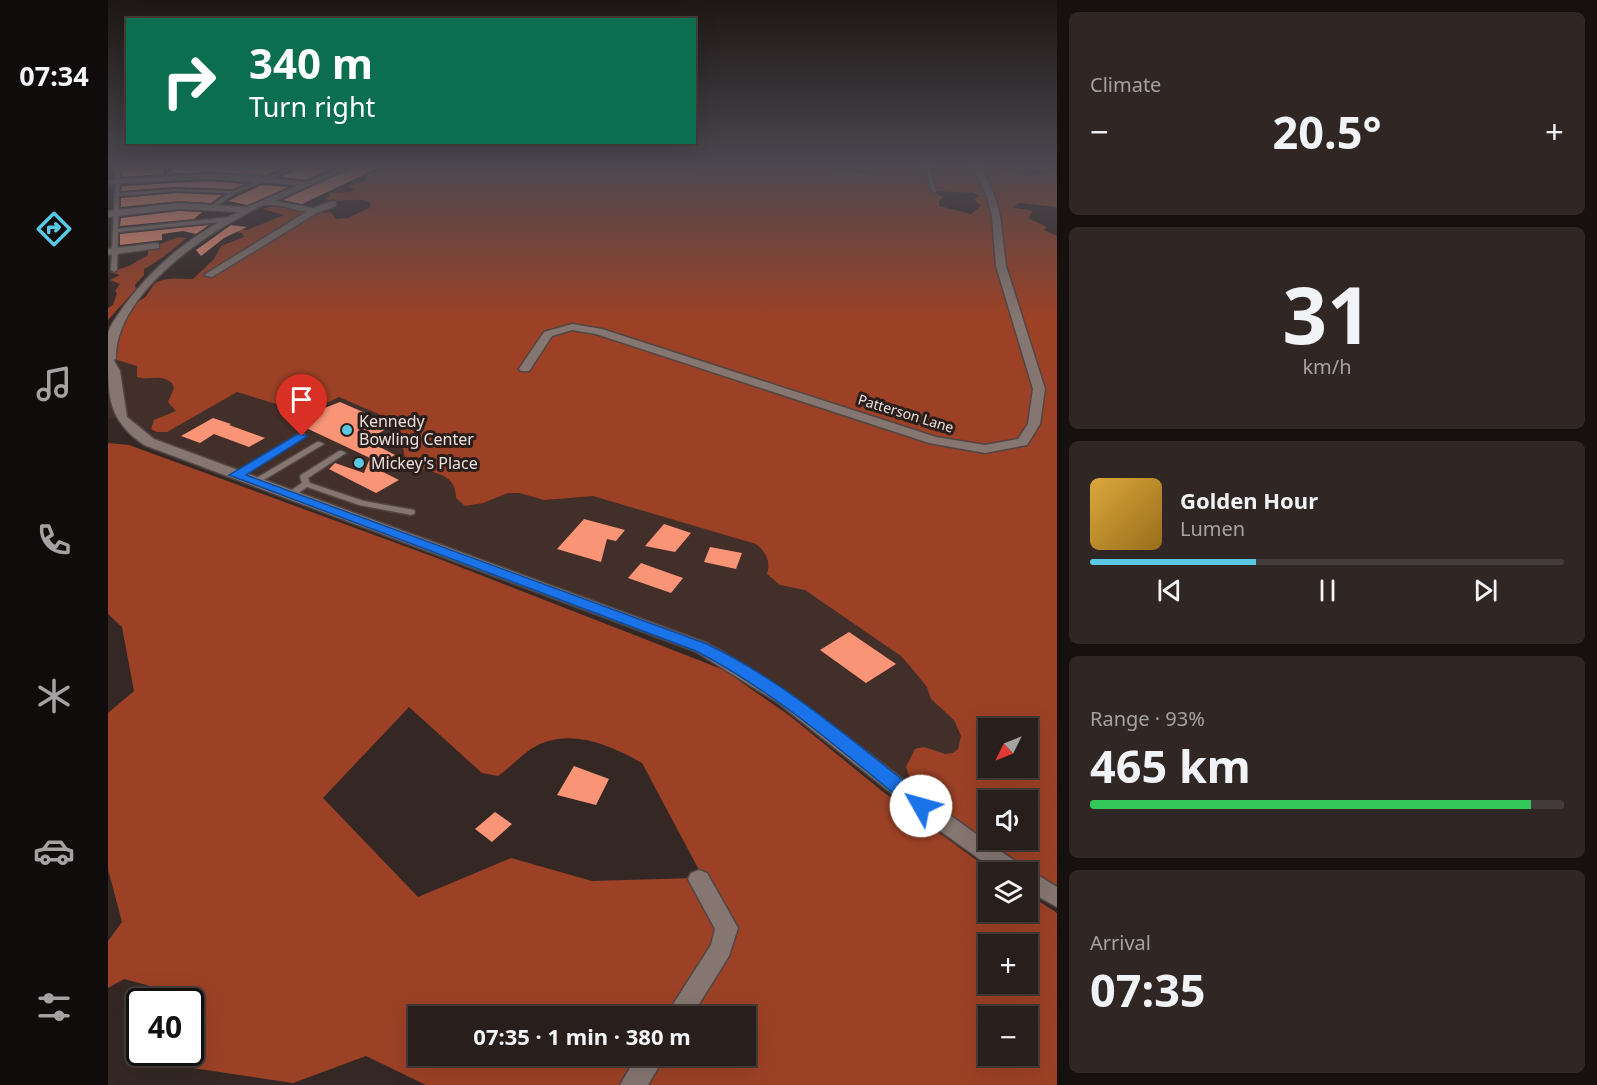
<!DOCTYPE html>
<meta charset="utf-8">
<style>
body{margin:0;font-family:"Noto Sans",sans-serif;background:#302724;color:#f1f3f6;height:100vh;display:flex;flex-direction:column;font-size:22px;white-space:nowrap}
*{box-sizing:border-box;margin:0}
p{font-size:20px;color:#a5a2a3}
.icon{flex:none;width:33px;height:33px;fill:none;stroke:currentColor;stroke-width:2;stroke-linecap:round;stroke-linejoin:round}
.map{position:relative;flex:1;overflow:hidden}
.details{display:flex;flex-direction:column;gap:12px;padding:12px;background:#16100f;width:540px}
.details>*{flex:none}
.guide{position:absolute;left:18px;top:18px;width:570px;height:126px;border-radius:0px;box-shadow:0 6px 24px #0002,0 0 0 2px #443c3a;background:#0b6e4f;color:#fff;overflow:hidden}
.needle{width:39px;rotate:227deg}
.fabs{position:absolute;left:870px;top:718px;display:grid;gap:12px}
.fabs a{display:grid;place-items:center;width:60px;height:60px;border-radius:0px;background:#281e1b;box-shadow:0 6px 24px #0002,0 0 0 2px #443c3a;font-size:30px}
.speed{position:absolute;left:18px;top:988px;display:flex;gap:12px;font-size:30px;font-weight:700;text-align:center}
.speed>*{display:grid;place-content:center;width:78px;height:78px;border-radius:50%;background:#281e1b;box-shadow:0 6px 24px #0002,0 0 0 2px #443c3a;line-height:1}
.speed .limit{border:3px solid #111;border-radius:9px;background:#fff;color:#111}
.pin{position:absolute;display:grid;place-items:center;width:51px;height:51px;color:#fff;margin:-62px -26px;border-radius:50% 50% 50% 0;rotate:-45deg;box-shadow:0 0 6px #0007}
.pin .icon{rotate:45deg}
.me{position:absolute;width:66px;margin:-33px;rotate:308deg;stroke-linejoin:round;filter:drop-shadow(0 0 4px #0008)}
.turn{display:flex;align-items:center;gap:21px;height:126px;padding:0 24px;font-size:27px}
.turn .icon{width:78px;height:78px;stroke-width:2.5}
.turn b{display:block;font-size:42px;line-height:51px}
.big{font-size:45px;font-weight:700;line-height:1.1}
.details .tile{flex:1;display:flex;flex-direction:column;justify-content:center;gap:9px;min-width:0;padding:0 21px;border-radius:9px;background:#302724}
.details .dial{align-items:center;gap:0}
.dial b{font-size:78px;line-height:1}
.song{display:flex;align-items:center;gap:18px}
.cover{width:72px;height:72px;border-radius:9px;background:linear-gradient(135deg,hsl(40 70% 55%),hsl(40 70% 35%))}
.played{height:6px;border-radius:3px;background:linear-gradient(90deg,#59c8e4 35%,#443c3a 35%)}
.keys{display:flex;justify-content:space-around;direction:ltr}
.heat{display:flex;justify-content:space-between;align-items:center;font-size:33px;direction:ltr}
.charge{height:9px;border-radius:4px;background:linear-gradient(90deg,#34c759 93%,#443c3a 0)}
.trip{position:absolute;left:300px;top:1006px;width:348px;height:60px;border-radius:0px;background:#281e1b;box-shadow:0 6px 24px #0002,0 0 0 2px #443c3a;font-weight:700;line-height:60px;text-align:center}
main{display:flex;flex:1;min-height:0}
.tabs{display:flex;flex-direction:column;width:108px;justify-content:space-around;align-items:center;background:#100c0b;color:#a5a2a3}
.tabs .icon{width:42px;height:42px}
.tabs .selected{color:#59c8e4}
.tabs b{font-size:27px;color:#f1f3f6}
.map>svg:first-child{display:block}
.built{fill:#432f29}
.forest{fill:#9c4126;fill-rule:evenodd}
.building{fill:#f99477}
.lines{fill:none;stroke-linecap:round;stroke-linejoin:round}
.lane-casing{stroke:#514643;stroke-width:3}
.street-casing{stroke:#514643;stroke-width:3}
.secondary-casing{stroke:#514643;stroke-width:3}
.lane{fill:#867671;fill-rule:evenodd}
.street{fill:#867671;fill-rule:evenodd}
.secondary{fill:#867671;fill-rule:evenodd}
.route{fill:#1a73e8;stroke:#114b97;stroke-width:1.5}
.poi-dot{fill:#59c8e4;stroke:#2b1e1a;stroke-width:2}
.labels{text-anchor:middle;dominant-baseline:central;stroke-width:6;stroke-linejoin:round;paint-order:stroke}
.far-street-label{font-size:14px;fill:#e9dfdd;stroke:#2b1e1a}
.poi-label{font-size:16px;fill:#e9dfdd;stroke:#2b1e1a;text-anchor:start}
</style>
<main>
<nav class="tabs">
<b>07:34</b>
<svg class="icon selected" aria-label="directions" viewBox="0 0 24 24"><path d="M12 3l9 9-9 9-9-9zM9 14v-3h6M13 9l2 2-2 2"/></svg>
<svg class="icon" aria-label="music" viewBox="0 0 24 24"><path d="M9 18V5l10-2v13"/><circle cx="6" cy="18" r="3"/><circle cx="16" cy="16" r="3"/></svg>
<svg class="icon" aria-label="phone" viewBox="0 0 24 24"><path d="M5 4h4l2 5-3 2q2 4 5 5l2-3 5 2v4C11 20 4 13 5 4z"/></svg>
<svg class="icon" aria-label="climate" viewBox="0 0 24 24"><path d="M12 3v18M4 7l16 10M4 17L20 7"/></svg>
<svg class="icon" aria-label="car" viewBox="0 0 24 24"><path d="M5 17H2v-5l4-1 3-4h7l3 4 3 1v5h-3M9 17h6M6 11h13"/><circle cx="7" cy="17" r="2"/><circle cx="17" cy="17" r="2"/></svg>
<svg class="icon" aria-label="filters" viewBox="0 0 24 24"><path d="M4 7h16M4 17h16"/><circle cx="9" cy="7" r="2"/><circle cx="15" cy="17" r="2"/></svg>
</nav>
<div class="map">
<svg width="949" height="1085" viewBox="0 0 949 1085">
<rect width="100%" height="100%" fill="#352824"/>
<polygon class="built" points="81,349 659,516 920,729 880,729 880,768 829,817 635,669 63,452 13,418 0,419 0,359"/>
<g class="forest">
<path d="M285,167h410l67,7v-3l-15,-4c14,0 59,5 67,0h72l35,9 28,-4v35l-37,-4 -9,4 22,4 -5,7 19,9 -3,3 13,6v659l-124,-83 -22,-31 -5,-14 9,-18 9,-2 21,7 8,-1 5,-4 3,-13 -7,-16 -23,-21 -4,-12 -18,-22 -8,-9 -96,-66 -25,-5 -13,-11c4,-13 -1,-22 -11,-30l-163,-48 -49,4 -24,-7h-12l-25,10 -18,3 -9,-8c0,-29 -30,-25 -50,-33l-7,-42 -60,-26 -33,16 -69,-21 -70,40h-10l-6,-3 3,-9 22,-9 -8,-9 6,-14 -2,-5c-11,-10 -23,-2 -35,-6v-11l-26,-8c4,-25 11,-47 33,-60 6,-5 7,-15 16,-17 10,-4 22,-2 33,-2l21,-20 7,-13 23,-9 -2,-4 -18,-3 1,-2 22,2 37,-15 -21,-6c14,-7 29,1 43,4 8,2 17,-1 25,-1l5,7 12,-1 23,-11 -1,-5c-16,-6 -32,2 -46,-3l6,-3 -1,-3 22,-1 3,-3 -6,-3 19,-6 -2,-5zM821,190l45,3 5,3 -5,3 7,7 -10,8 -32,-8v-5l4,-4zM880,729h40v39h-40zM880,801h40v39h-40z"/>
<path d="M70,237l8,1c-5,6 -33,27 -42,31v6l-9,10 1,4 -28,31v-12l5,-3 4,-12 -2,-2 5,-7 -10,-4 10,-5 -10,-3 19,-6 19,-11v-6z"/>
<path d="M0,443l21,2 308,113 287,112 66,46 92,75 112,82h-6v39h40v-18l29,19v172h-420l19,-29h90v-39h-64l49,-87 -89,-167c-33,-19 -76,-37 -111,-14 -11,7 -20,18 -33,27l-16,-3 -73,-66 -86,91 95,99 93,-39 81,23 103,-3 27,48 -51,91h-253v39h228l-18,29h-202l-60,-29 -73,27 -107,-16 -13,-14h17v-51h-39l-1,-16 -26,-7 -16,9v-47l14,-19 -14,-53v-156l26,-22 -12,-64 -14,-13zM880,945h40v39h-40zM880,1017h40v39h-40z"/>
</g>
<g class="building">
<polygon points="14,167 55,167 56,174 14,177"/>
<polygon points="69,167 81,168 178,167 159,175 100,172 58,174"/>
<polygon points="192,167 227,167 198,180 173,177"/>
<polygon points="246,167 272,167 194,204 175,200"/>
<polygon points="100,181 137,184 125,189 68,187 13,191 14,186"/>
<polygon points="153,185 181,187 139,205 120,201"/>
<polygon points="68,193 114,195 103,203 71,201 13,207 13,198"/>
<polygon points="71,211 94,212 86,219 12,226 13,218"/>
<polygon points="101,225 88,234 75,231 54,234 54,240 12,245 12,234"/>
<polygon points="123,225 139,227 116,238 93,256 88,250"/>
<polygon points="232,402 285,425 266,436 275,439 266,444 287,455 265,467 291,480 268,493 221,469 227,463 256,473 262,458 196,427 196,420 205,416 201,414"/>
<polygon points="105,418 123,424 121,425 157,438 141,447 106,434 92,443 73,436"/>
<polygon points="476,519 517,530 508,541 499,539 493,562 449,549"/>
<polygon points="556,524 583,533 567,552 537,546"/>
<polygon points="602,547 634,553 628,569 596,562"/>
<polygon points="533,563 544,567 575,578 563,593 520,578"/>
<polygon points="741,632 788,664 758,683 712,650"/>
<polygon points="466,766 501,779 488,805 449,795"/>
<polygon points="387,812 404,824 384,842 367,829"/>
</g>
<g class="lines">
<g class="lane-casing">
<g id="lane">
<polygon points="8,167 12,167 11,193 68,189 125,191 184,167 190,167 128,193 103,210 100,208 101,207 121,193 68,191 11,196 10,229 123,217 126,219 123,221 10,232 9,270 6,272 3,270"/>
<polygon points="817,167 821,167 828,192 824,191"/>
<polygon points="191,434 197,434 198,436 131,477 128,477 124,475"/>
<polygon points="209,442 212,442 216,444 149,484 146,484 142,482"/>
<polygon points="231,451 234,451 238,453 200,478 202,483 256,501 306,510 307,512 306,514 303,515 251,505 199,487 185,497 179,497 178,495 179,493 194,483 192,477 193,475"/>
</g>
</g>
<g class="street-casing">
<g id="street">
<path d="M233,167h11l-77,34 38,7 20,-7 3,1v4l-19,7 -105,64 -8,-2 102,-63c-11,-2 -29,-9 -40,-7 -9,1 -18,8 -25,12 -47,24 -127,83 -125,142l-8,3c0,-9 0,-19 0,-28 2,-10 11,-20 16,-28 30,-41 69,-72 114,-94l-59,-3 -71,8v-6l71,-8 68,4 51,-22 -90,-6 -100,5v-4l100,-6 49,2 49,6z"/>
<polygon points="865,167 873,167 886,194 892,216 898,266 937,389 932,424 919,445 877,453 821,443 488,334 464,330 444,336 421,371 413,371 411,369 436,332 464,324 494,329 828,437 877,445 910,439 920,424 925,389 888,266 884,216 878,194"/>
<polygon points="48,243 51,244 51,248 0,255 0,249"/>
<polygon points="591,870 599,873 630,928 621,956 583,1017 557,1017 603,945 607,929 580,879 583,873"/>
<polygon points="529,1056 557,1056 540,1085 512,1085"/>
</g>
</g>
<g class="secondary-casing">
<path id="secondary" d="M0,356l4,1 8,14 7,46 27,22 553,204c114,63 208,153 317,224l2,5 10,2 21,13v20l-29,-16v-18h-29l-70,-50 -152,-121 -82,-51 -551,-206c-36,-25 -36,-48 -36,-89z"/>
</g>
<use href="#lane" class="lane"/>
<use href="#street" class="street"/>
<use href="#secondary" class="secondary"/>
</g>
<linearGradient id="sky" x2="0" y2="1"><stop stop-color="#1d1614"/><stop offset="0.52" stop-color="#4b4850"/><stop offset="1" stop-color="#4b4850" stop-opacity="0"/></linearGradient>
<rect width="949" height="319" fill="url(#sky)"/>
<path class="route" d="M190,434l10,2 -62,39 461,169c82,40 149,100 221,156l2,6 -2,5 -7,2 -6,-2c-71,-58 -138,-118 -219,-160l-467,-176z"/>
<g class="poi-dot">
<circle cx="239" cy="430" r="6"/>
<circle cx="251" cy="463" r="6"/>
</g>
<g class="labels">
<g class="far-street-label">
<text transform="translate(798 413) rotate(17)">Patterson Lane</text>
</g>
<g class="poi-label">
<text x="251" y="421">Kennedy<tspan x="251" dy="18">Bowling Center</tspan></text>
<text x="263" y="463">Mickey's Place</text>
</g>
</g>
</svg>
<div class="fabs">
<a><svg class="needle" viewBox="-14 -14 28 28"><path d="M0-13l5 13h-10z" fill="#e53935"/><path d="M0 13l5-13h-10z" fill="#a5a2a3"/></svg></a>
<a><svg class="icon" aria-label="sound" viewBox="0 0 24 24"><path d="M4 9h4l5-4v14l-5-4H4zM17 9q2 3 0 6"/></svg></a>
<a><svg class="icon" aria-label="layers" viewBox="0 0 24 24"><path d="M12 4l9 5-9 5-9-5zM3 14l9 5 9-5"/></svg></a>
<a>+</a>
<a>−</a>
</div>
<div class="speed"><div class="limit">40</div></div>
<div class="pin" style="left:194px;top:436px;background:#d93025"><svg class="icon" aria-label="arrive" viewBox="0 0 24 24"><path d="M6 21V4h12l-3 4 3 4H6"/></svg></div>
<svg class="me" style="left:813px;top:806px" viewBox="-20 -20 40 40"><circle r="19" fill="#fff"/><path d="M0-13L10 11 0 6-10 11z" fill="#1a73e8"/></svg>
<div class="trip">07:35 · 1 min · 380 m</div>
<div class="guide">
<div class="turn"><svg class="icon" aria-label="right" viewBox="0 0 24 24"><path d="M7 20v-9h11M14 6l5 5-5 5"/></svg><div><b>340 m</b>Turn right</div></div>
</div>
</div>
<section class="details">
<div class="tile"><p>Climate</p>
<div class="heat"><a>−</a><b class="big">20.5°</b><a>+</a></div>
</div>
<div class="tile dial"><b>31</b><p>km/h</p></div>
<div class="tile">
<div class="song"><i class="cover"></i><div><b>Golden Hour</b><p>Lumen</p></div></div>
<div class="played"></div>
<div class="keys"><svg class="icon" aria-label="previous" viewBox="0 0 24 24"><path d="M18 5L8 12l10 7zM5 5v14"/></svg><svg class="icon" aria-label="pause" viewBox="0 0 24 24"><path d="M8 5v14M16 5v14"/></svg><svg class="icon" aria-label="next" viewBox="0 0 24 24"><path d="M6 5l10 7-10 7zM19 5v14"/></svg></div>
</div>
<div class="tile"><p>Range · 93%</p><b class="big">465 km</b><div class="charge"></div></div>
<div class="tile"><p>Arrival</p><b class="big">07:35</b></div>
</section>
</main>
